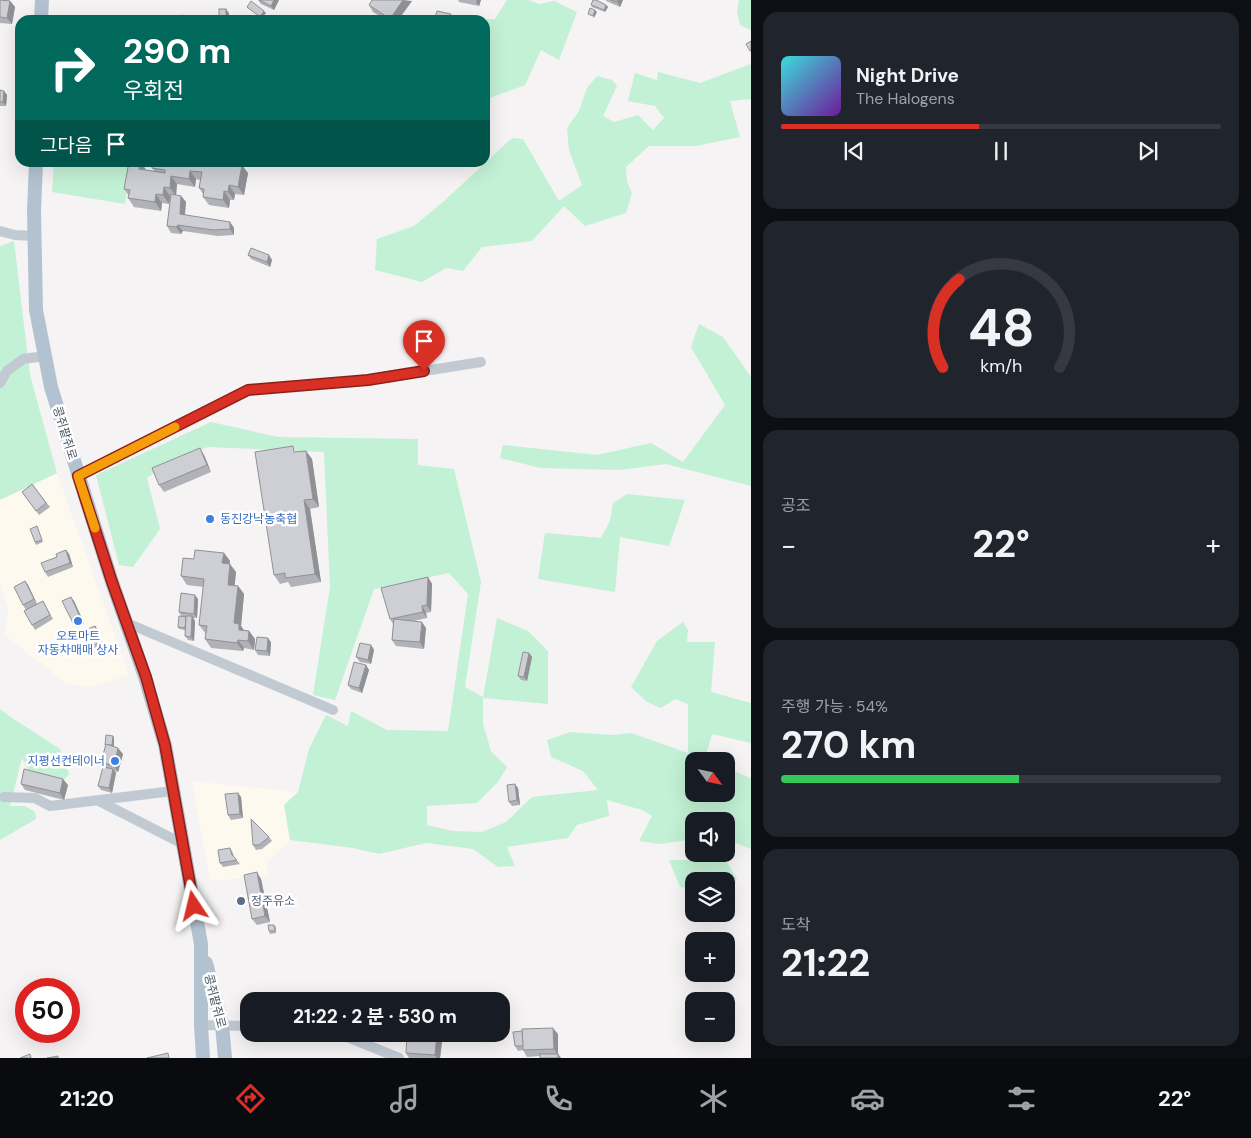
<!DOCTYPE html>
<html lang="ko">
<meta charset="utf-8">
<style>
body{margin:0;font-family:"DM Sans","Noto Sans KR",sans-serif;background:#20242c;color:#f1f3f6;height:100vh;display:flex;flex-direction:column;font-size:19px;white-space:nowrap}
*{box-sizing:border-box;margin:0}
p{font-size:16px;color:#9ea1a6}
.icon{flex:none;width:28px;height:28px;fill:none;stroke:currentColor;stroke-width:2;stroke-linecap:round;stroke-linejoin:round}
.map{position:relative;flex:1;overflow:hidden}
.panel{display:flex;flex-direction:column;gap:12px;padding:12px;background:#0d0f14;width:500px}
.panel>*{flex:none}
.hud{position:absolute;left:15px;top:15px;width:475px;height:152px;border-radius:15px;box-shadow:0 5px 20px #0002;background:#00695c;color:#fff;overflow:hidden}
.needle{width:32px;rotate:123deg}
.tools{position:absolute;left:685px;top:752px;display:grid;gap:10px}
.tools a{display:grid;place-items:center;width:50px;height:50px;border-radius:10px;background:#171b24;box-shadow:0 5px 20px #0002;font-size:25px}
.speed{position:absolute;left:15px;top:978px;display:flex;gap:10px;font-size:25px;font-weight:700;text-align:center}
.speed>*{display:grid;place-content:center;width:65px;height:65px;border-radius:50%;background:#171b24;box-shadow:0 5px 20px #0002;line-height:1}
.speed .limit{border:8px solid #d22;background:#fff;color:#111}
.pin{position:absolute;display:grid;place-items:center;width:42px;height:42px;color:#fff;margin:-51px -21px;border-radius:50% 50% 50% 0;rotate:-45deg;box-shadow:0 0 5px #0007}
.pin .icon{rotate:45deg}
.me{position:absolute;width:55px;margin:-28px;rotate:350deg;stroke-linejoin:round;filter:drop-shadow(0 0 4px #0008)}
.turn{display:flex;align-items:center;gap:18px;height:105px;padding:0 25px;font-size:22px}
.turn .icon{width:65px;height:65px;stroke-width:2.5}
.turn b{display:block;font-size:35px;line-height:42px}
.then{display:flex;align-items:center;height:48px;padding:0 25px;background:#0003;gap:10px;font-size:19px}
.big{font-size:38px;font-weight:700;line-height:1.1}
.panel .widget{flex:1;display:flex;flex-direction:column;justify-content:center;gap:8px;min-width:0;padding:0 18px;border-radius:15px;background:#20242c}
.panel .dial{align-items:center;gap:0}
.dial svg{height:130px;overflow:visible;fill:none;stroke:#363941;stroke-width:7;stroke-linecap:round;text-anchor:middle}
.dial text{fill:#f1f3f6;stroke:none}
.song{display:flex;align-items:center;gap:15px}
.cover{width:60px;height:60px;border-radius:8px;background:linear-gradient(135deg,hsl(180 70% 55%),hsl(280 70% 35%))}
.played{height:5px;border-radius:2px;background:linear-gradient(90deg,#d93025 45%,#363941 45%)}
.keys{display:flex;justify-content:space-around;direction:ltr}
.heat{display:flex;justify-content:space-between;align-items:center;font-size:28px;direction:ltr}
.charge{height:8px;border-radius:4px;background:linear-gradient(90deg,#34c759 54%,#363941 0)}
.trip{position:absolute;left:240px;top:992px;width:270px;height:50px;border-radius:15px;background:#171b24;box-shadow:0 5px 20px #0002;font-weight:700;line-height:50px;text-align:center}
.tabs{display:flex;height:80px;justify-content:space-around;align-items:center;background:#090b0e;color:#9ea1a6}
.tabs .icon{width:35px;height:35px}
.tabs .on{color:#d93025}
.tabs b{font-size:22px;color:#f1f3f6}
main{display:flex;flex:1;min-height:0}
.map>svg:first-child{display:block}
.commercial{fill:#fdf9ef}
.green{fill:#c3f1d5}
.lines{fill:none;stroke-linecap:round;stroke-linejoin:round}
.minor{stroke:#c1cad2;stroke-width:10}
.major{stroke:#b3c2d1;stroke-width:14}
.wall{fill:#b0b2b7}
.shaded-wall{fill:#909195}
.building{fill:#cdcfd5;stroke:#909195}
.route-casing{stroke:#8d1f18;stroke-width:12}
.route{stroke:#d93025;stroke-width:9}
.slow{stroke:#f59e0b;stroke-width:9}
.shop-dot{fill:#3f7fe0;stroke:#fff;stroke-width:2}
.service-dot{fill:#5c6f8a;stroke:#fff;stroke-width:2}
.labels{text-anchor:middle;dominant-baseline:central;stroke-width:5;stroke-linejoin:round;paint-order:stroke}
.street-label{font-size:12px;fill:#4a5661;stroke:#fff}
.shop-label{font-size:12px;fill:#366cbe;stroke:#fff;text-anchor:start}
.service-label{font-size:12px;fill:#4e5e75;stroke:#fff;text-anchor:start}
</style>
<main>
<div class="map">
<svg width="751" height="1058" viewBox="0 0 751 1058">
<rect width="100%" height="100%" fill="#f5f3f3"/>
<g class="commercial">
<polygon points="57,473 129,675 88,688 66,683 4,635 8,608 0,584 0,500"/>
<polygon points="192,781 298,792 284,805 290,840 266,863 269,876 210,881"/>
</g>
<g class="green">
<polygon points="507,0 528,0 539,4 554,1 577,12 559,60 541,50 525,85 487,99 485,98 485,30 487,19 495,19"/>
<polygon points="739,0 751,0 751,30 740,25 737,12"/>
<polygon points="751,64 751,99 730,101 740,137 696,146 649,146 626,167 627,182 632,193 626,213 585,226 564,206 532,241 482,247 463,271 446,268 422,282 375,270 377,239 414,226 443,202 512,138 523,139 559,201 582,185 569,150 567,128 579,111 587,88 597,76 612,80 617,86 603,116 614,122 638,115 653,130 664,118 655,106 628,101 635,73 657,80 658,72 700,83"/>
<polygon points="54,163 131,163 125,204 52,192"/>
<polygon points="14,241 30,375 57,473 0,500 0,246"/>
<polygon points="699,324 723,337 751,377 751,486 666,464 619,470 541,468 500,458 503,445 597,455 651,443 683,462 725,405 691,347"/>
<polygon points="211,422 278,437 418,439 418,465 454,469 481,582 465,687 483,697 497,618 528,631 548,651 548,704 483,698 483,724 491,751 507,767 498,782 477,803 427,806 427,825 452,831 482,832 506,822 532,797 598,790 583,771 551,757 547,740 571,732 612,735 631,733 688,753 688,704 675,699 661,708 647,702 631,687 657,641 683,622 688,630 687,642 715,642 711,692 751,703 751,743 712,734 705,758 712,761 694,761 694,794 726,794 726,768 751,778 751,849 730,841 735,821 726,823 726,821 694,821 694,839 660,844 639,841 652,816 642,810 607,800 609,816 577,825 568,838 507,847 515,866 498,867 473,849 426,843 379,854 353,848 290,840 284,805 298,792 309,749 326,715 348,726 351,711 387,730 448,731 468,594 449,573 374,589 335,700 313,695 330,587 324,452 208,447 174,460 147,478 160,529 133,567 119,565 96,475"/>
<polygon points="627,494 685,500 669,546 620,537 615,592 538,579 545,533 601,538 610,521 613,503"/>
<polygon points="0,709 12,718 60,749 69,774 63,781 30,773 22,758 10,806 25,806 35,812 36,819 0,840"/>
<polygon points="669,860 726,860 737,879 729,893 726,893 726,881 694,881 694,889 680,887"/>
</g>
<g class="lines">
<g class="minor">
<polyline points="0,231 15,235 34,236"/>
<polyline points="0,383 7,371 23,359 45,356"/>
<polyline points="78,476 248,390 368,380 481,362"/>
<polyline points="127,623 333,710"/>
<polyline points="4,797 35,798 50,806 173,791"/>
<polyline points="99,801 183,844"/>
<polyline points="201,1025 249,1026"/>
<polyline points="340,1034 399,1058"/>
</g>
<g class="major">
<polyline points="41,20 42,0"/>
<polyline points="36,162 34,211 36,310 51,387 112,582 145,677 165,745 201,944 201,1025 203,1058"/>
<polyline points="206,963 222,1025 225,1058"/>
</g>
</g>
<g class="wall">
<polygon points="0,0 10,1 15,7 12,24 0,23"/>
<polygon points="258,0 279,0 274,10 261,4"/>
<polygon points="458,0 481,0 479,6 459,2"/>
<polygon points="606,0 623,0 620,7 606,1"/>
<polygon points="412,1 398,20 386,20 373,12 369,5"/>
<polygon points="591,5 606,5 608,7 605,12 592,7"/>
<polygon points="0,90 4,91 7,95 6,106 0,106"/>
<polygon points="236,164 248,173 244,195 235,194 234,200 230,200 229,208 209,205 203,197 203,194 199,188 200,180 196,179 195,187 177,184 176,195 181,196 186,202 185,215 230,222 234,228 234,235 218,236 183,231 181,234 171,233 167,226 171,196 169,204 162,203 161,211 134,207 128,198 129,196 124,189 146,170 155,172 152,168"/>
<polygon points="248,255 269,255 272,260 270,267 251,259"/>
<polygon points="306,451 312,459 319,507 310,509 321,582 291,587 288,582 280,584 274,575 298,452"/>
<polygon points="204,455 211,472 164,492 159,485"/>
<polygon points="32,484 50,507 39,515 22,492"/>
<polygon points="37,526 43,542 36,545 35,542"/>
<polygon points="66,550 69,554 73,567 48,577 45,572 57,557"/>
<polygon points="224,553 230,561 229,564 236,572 234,585 238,586 244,594 241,626 244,630 249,631 255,639 254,650 244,648 243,651 211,648 205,639 206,634 199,625 204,587 187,585 181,576 194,559"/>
<polygon points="428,577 432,584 431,612 426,613 427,618 414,621 426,628 424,649 396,646 392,640 393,624 390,619"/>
<polygon points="25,581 28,585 37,604 43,601 53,619 35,630 32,625 36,605 26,610 23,605"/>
<polygon points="198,599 197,618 193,618 195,621 194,641 188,640 185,636 185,630 179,629 178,627 182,617 179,612"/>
<polygon points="74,601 84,623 76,627 73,623"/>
<polygon points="95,626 98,630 104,647 94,651 91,646"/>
<polygon points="271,642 270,656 258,655 255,650"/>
<polygon points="371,645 374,650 371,664 360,662 356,657"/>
<polygon points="529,653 532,657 527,681 521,680 518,676"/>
<polygon points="366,665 369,670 362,693 351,689 348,685"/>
<polygon points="113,736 114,738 114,746 123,754 118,772 115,771 116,773 112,793 101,790 98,786 105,767 101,762 106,746 105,745"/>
<polygon points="21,784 68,785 64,800 25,790"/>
<polygon points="518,788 520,805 512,806 509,802"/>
<polygon points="238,793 241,797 243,818 231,820 228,815"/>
<polygon points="269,837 272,841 262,849 256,850 253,845"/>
<polygon points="230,848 233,853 234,857 240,864 223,867 220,863"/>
<polygon points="261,879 270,922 257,925 252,919"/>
<polygon points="274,925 276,927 276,933 270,934 269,931"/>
<polygon points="443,1034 440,1058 409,1058 406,1053"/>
<polygon points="558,1034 558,1054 561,1058 540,1058 540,1056 527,1057 523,1050 518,1051 515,1046"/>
</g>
<g class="shaded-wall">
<polygon points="274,0 279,0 274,10 271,6"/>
<polygon points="403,0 412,1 398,20 390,20 390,19"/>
<polygon points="477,0 481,0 479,6 476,2"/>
<polygon points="618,0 623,0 620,7 617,2"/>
<polygon points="10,1 15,7 12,24 7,18"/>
<polygon points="606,5 608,7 605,12 604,10"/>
<polygon points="226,9 229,13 229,20 226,20"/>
<polygon points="595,10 597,12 594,18 593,16"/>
<polygon points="264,11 266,13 261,19 260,17"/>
<polygon points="451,14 454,19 453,20 449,20"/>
<polygon points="4,91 7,95 6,106 3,102"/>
<polygon points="140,162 141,162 146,170 139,169"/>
<polygon points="242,165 248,173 244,195 238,187"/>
<polygon points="190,171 196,179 195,187 189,179"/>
<polygon points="171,176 177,184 176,196 170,188"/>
<polygon points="229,185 235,194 234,200 228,192"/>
<polygon points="164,187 170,196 169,204 163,195"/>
<polygon points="224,191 230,200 229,208 223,200"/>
<polygon points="156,194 162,203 161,211 155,202"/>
<polygon points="181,196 186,202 184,221 180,214"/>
<polygon points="230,222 234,228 234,235 230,229"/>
<polygon points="178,225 183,231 181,234 176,227"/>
<polygon points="269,255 272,260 270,267 267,262"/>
<polygon points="200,448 204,455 211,472 207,465"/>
<polygon points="306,451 312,459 319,507 313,499"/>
<polygon points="304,500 310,509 321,582 315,574"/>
<polygon points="66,550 69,554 73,567 70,563"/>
<polygon points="224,553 230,561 228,572 222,563"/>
<polygon points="230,564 236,572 234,593 228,585"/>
<polygon points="428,577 432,584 431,612 427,605"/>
<polygon points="25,581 28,585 37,604 34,599"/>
<polygon points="238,586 244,594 241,626 245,632 245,638 234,623"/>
<polygon points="195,595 198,599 197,618 194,614"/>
<polygon points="71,597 74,601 84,623 81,619"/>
<polygon points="422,606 426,613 427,618 423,612"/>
<polygon points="192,616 195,621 194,641 191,637"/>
<polygon points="422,622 426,628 424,649 420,642"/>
<polygon points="95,626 98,630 104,647 101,642"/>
<polygon points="249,631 255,639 254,650 248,641"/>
<polygon points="268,638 271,642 270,656 267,651"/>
<polygon points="238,640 244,648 243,651 237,643"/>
<polygon points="371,645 374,650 371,664 368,660"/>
<polygon points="529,653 532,657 527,681 524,677"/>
<polygon points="366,665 369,670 362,693 359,688"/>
<polygon points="113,736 114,738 114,747 112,745"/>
<polygon points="118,748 123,754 118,772 114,766"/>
<polygon points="113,769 116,773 112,793 109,788"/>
<polygon points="63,779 68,785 64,800 60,793"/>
<polygon points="515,784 518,788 520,805 517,800"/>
<polygon points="238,793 241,797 243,818 240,814"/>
<polygon points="257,872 261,879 270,922 265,916"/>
<polygon points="553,1028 558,1034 558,1054 561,1058 558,1058 558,1055 554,1049"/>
<polygon points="437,1034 443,1034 440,1058 437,1058 435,1055"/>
</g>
<g class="building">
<polygon points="0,0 10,1 7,18 0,17"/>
<polygon points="259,0 274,0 271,6"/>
<polygon points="372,0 403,0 390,19 369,5"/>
<polygon points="593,0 596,0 606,5 604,10 591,5"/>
<polygon points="611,0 618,0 617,2"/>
<polygon points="251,1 264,11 260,17 247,7"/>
<polygon points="590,8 595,10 593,16 588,14"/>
<rect x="219" y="9" width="7" height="11"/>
<polygon points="437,11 451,14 449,20 431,20 432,17 435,18"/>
<polygon points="183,15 184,20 160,20"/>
<polygon points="216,16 216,20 212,20 212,17"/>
<polygon points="751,41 751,51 750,51 746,44"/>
<polygon points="0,90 4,91 3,102 0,102"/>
<polygon points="129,162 140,162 139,169 165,173 165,170 152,168 153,162 227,162 242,165 238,187 229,185 228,192 224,191 223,200 203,197 204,189 199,188 202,172 190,171 189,179 171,176 170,188 164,187 163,195 156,194 155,202 128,198 130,190 124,189"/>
<polygon points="171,194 181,196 180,214 230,222 230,229 213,230 178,225 176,227 167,226"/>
<polygon points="251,248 269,255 267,262 248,255"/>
<polygon points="293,446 294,452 306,451 313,499 304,500 315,574 285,578 285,573 274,575 255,452"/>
<polygon points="200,448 207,465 159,485 152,468"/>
<polygon points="32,484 46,503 36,511 22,492"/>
<polygon points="37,526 42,540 35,542 30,529"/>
<polygon points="66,550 70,563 45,572 41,563 57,557 56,554"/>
<polygon points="195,550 224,553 222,563 230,564 228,585 238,586 234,623 239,624 239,630 249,631 248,641 238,640 237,643 205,639 207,626 199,625 204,579 181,576 183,558 194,559"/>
<polygon points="428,577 427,605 422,606 423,612 390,619 381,588"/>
<polygon points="25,581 34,599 23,605 14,587"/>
<polygon points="181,593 195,595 194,614 179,612"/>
<polygon points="71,597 81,619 73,623 62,601"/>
<polygon points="43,601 50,615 32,625 24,611"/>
<polygon points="179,616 186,617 185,628 178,627"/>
<polygon points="186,616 192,616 191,637 185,636"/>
<polygon points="394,619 422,622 420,642 392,640"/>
<polygon points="95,626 101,642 91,646 85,630"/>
<polygon points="257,637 268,638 267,651 255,650"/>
<polygon points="360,643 371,645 368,660 356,657"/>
<polygon points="523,652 529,653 524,677 518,676"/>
<polygon points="354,662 366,665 359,688 348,685"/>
<polygon points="106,735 113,736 112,745 105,745"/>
<polygon points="106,744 118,748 114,766 101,762"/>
<polygon points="103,767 113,769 109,788 98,786"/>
<polygon points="24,769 63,779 60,793 21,784"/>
<polygon points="515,784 517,800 509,802 507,785"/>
<polygon points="238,793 240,814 228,815 225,794"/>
<polygon points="251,819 269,837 259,845 253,845"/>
<polygon points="230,848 232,855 237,860 220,863 218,850"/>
<polygon points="257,872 265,916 252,919 244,875"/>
<polygon points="268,925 274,925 275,931 269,931"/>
<polygon points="553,1028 554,1049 523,1050 522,1029"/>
<polygon points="522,1031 523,1046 515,1046 513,1032"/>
<polygon points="407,1034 437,1034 435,1055 406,1053"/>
<polygon points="168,1053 169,1058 147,1058"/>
<polygon points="30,1054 31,1058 20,1058"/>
<rect x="540" y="1054" width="18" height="4"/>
<polygon points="58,1056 58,1058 47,1058"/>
</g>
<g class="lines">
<g class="route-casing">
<polyline id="route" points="194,906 165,745 146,677 112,582 78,476 248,390 368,380 424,371"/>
</g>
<use href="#route" class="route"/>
<polyline class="slow" points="95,528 78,476 175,427"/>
</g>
<g class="shop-dot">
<circle cx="210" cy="519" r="5"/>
<circle cx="78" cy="621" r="5"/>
<circle cx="115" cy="761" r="5"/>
</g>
<circle class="service-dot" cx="241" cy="901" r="5"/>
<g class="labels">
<g class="street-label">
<text transform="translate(65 433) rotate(73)">콩쥐팥쥐로</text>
<text transform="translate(215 1001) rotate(76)">콩쥐팥쥐로</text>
</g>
<g class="shop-label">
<text x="220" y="519">동진강낙농축협</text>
<text x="78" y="636" text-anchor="middle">오토마트<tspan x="78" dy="14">자동차매매 상사</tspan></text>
<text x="105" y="761" text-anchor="end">지평선컨테이너</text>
</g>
<g class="service-label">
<text x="251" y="901">정주유소</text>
</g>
</g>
</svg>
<div class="tools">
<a><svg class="needle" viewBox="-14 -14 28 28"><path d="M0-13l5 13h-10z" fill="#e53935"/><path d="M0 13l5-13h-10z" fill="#9ea1a6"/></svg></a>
<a><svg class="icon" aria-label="sound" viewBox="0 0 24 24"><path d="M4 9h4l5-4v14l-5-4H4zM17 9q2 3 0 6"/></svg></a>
<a><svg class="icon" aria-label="layers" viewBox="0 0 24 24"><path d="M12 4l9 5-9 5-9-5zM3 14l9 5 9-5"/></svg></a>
<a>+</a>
<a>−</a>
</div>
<div class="speed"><div class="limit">50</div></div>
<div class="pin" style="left:424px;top:371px;background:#d93025"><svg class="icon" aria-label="arrive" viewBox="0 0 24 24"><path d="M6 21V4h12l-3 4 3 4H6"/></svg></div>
<svg class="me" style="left:194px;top:906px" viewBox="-20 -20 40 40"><path d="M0-17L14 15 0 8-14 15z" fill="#d93025" stroke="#fff" stroke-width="4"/></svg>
<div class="trip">21:22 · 2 분 · 530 m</div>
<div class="hud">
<div class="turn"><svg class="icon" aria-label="right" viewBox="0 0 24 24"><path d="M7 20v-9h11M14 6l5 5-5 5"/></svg><div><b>290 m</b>우회전</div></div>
<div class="then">그다음<svg class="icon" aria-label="arrive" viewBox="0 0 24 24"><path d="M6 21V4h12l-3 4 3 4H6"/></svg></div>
</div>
</div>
<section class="panel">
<div class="widget">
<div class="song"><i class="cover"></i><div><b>Night Drive</b><p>The Halogens</p></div></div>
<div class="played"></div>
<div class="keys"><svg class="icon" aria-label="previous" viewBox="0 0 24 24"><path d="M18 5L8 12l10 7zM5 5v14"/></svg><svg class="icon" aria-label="pause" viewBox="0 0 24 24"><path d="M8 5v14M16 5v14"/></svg><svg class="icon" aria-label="next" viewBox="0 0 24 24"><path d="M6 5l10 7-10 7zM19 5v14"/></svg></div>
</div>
<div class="widget dial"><svg viewBox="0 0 100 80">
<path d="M14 69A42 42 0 1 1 86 69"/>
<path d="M14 69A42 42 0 0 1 24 15" stroke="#d93025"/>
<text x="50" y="56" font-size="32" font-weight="700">48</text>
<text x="50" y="72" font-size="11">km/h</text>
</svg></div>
<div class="widget"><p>공조</p>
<div class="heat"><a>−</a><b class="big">22°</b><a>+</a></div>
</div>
<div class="widget"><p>주행 가능 · 54%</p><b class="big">270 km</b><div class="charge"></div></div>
<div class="widget"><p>도착</p><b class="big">21:22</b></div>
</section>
</main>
<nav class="tabs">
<b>21:20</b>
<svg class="icon on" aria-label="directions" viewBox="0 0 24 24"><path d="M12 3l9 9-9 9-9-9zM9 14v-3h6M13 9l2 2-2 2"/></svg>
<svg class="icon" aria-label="music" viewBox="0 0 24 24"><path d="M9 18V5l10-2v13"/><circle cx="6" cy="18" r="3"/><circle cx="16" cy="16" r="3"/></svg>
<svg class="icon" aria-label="phone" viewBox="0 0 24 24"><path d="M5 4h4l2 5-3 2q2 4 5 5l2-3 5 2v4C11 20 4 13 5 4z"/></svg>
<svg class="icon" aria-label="climate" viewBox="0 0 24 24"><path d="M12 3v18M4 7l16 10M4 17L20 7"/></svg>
<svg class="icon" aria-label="car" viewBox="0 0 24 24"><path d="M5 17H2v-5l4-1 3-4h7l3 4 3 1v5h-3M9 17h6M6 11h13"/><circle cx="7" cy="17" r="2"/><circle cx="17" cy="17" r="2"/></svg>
<svg class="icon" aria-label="filters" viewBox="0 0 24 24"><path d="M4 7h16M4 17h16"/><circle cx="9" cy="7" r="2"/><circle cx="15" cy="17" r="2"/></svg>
<b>22°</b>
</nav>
